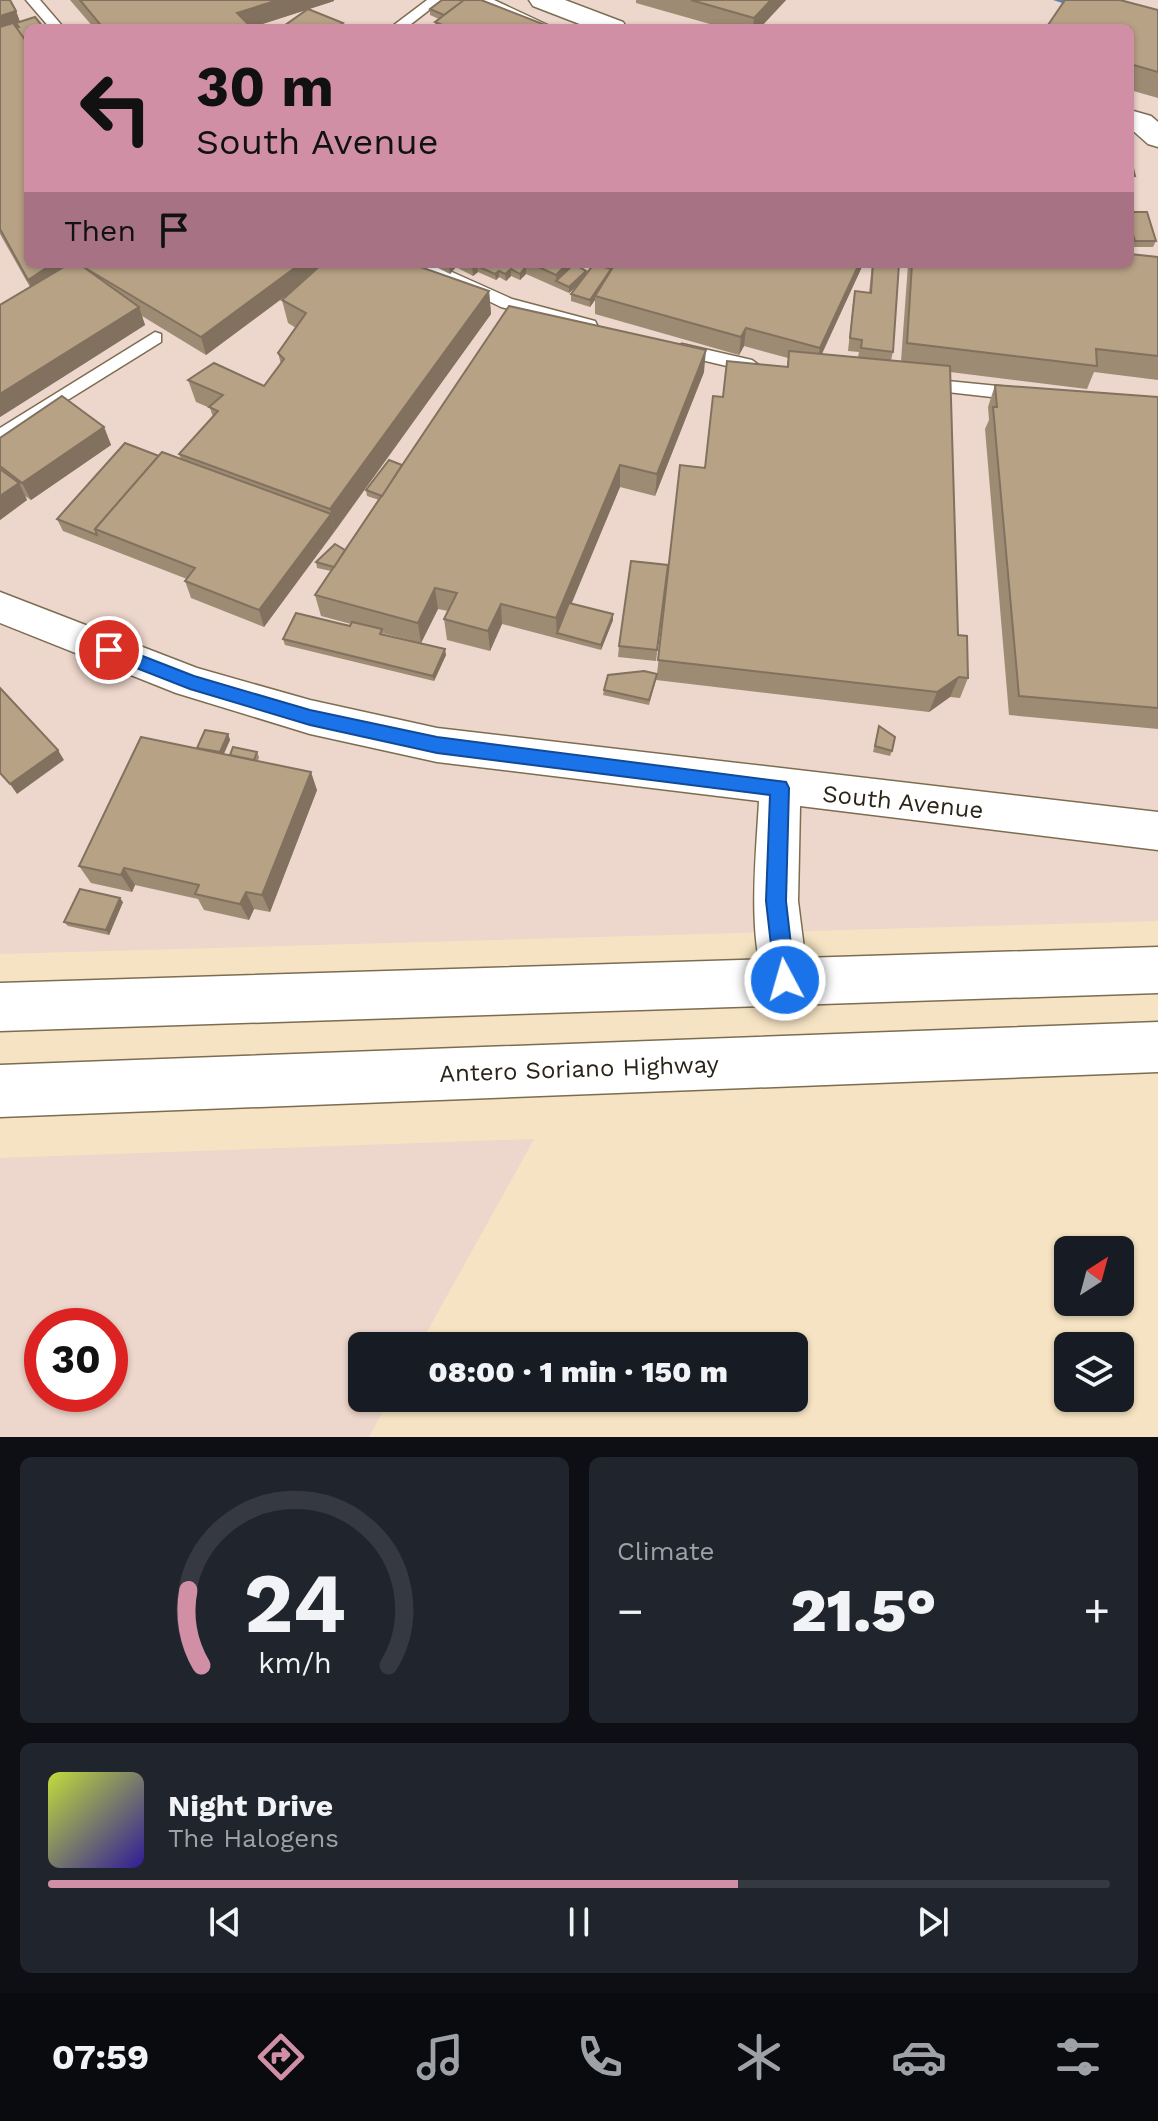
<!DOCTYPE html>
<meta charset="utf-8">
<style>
body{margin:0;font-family:"Work Sans",sans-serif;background:#20242c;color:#f1f3f6;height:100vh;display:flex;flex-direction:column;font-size:30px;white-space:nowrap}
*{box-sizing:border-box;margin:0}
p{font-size:26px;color:#9ea1a6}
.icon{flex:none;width:44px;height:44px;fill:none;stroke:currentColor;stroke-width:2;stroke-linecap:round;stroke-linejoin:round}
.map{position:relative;height:1437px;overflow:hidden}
.details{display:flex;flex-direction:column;gap:20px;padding:20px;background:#0d0f14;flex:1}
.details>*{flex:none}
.hud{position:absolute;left:24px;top:24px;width:1110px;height:244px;border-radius:12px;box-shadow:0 2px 6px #0004;background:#d18fa5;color:#111;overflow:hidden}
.needle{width:52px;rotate:36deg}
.fabs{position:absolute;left:1054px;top:1236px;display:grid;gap:16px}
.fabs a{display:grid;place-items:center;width:80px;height:80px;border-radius:12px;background:#171b24;box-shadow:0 2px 6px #0004;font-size:40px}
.speed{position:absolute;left:24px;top:1308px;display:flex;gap:16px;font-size:40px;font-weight:700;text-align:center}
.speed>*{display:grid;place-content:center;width:104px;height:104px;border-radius:50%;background:#171b24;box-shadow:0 2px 6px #0004;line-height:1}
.speed .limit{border:12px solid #d22;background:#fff;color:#111}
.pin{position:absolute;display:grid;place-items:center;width:68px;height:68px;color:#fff;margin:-34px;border:4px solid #fff;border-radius:50%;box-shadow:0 2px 8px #0007}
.me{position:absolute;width:88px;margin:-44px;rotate:354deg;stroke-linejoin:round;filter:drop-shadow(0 0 6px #0008)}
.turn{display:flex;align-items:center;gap:28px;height:168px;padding:0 40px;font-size:36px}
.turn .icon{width:104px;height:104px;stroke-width:2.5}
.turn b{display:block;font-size:56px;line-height:68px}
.then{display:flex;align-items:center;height:76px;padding:0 40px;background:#0003;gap:16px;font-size:30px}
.big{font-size:60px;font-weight:800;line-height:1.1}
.details .tile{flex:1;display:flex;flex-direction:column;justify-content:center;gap:12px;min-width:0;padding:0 28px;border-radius:12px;background:#20242c}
.details .dial{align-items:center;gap:0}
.dial svg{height:208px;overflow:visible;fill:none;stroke:#363941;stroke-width:7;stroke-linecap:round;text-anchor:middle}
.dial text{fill:#f1f3f6;stroke:none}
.song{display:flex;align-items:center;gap:24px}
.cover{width:96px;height:96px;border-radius:12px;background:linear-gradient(135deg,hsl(70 70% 55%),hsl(250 70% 35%))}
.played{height:8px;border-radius:4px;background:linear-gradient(90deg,#d18fa5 65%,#363941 65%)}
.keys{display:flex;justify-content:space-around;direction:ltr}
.heat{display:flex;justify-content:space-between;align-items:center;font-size:44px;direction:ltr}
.details .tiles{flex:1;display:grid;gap:20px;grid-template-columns:1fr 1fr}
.tile:last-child{grid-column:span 2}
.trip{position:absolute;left:348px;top:1332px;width:460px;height:80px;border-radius:12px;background:#171b24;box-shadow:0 2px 6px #0004;font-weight:800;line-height:80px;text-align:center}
.dock{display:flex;height:128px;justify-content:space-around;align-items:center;background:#090b0e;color:#9ea1a6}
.dock .icon{width:56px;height:56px}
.dock .on{color:#d18fa5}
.dock b{font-size:36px;color:#f1f3f6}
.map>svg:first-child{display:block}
.industrial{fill:#edd6cb;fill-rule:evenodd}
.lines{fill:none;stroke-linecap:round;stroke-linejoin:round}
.stream{fill:#6280ad;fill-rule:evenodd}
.lane-casing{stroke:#7d6d50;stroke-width:3}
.street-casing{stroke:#7d6d50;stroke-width:3}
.primary-casing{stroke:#7d6d50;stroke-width:3}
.lane{fill:#fff;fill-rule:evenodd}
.street{fill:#fff;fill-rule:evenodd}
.primary{fill:#fff;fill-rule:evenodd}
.wall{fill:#9e8b73}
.shaded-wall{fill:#81715e}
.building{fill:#b8a286;stroke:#81715e;stroke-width:2}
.route{fill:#1a73e8;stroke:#114b97;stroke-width:2}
.labels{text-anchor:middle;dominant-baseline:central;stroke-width:8;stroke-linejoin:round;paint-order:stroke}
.street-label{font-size:24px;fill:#2a2418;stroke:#fff}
</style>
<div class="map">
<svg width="1158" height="1437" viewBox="0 0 1158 1437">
<rect width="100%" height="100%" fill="#f5e3c3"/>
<g class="industrial">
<path d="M0,0h1158v921l-1158,33zM28,28h1102v236h-1102z"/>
<path d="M534,1139l-115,207h-57v52h28l-21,39h-369v-279zM42,1326h68v68h-68z"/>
</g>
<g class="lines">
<polygon class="stream" points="1053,0 1066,0 1082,6 1078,8"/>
<g class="lane-casing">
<g id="lane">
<polygon points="26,0 40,0 64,28 50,28"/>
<polygon points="427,0 442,0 406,28 390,28"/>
<polygon points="476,0 494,0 554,28 536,28"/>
<polygon points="412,264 434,264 512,299 595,321 597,325 589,330 501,307"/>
<polygon points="155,332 161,334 161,342 0,442 0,428"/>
<polygon points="682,344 752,360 760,366 752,372 676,354 674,350 676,346"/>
<polygon points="927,379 1018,388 1026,394 1018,400 921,389 919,385 921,381"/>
</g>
</g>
<g class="street-casing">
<g id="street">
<polygon points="529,0 565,0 623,22 627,28 590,28 533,6"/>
<polygon points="1130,110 1151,116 1158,122 1158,147 1148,144 1130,128"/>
<path d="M0,592l197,76 113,32 127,28 721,84v38l-358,-44 -2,95 10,79 -7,15 -16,6 -16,-6c-23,-52 -13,-137 -10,-194l-322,-39 -127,-28 -134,-41 -176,-70z"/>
</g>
</g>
<g class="primary-casing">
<g id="primary">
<polygon points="1158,947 1158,993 0,1031 0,983"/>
<polygon points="1158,1022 1158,1072 0,1117 0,1065"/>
</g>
</g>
<use href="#lane" class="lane"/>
<use href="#street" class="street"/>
<use href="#primary" class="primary"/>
</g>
<g class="wall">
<polygon points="0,0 16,11 20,22 28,264 489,291 491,314 264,627 191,598 185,581 187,579 63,531 57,519 159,456 181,459 179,454 213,417 210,408 196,402 188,380 264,386 281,364 278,353 296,328 288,323 282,300 295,289 206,355 142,316 145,325 0,417 0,305 30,287 0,234"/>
<polygon points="70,0 334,0 334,1 250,28 94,28"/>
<polygon points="636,0 786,0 760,28 724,28 636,3"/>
<polygon points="430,9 553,28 435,28 435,22 439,19 430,15"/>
<polygon points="1158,10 1158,98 1130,90 1130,28"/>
<polygon points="1130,156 1135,176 1132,182 1130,182"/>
<polygon points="1130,212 1156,241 1153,247 1132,247 1130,239"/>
<polygon points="1158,257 1158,380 1094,372 1087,389 950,372 958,635 968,678 960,698 950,697 929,712 656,680 649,705 603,695 604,690 657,674 680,465 705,468 723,397 787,366 788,358 744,346 739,355 595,314 595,300 590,307 571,301 571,294 579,284 569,293 526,274 520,280 511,276 506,281 499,277 496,280 478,272 473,276 456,267 450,274 430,264 581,264 578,267 586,271 586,274 591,267 584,264 603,264 601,266 611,269 615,264 863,264 822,354 858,357 859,352 848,351 853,303 855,291 869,293 872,264 899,264 893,352 891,360 901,361 908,264 1130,264"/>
<polygon points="704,372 655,496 620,487 571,603 613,620 601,650 502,624 490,651 447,640 444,619 448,611 438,609 421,643 382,633 383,634 446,655 434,681 285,645 283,639 350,626 351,624 321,616 315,595 331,571 317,568 316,562 345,550 379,500 367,496 366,490 402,465"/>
<polygon points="995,385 1158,397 1158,729 1009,715 985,429 989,420 988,407"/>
<polygon points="104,427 111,445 31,500 25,496 27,500 0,520 0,438"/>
<polygon points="668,565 656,661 618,657 619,646"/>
<polygon points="879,726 892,751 890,756 873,752"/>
<polygon points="228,734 230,740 224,754 230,755 257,752 259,757 258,761 317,790 270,912 254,909 249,920 204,910 198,899 135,885 132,892 91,883 79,866 197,748"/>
<polygon points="123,902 109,935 68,926 64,922"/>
</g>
<g class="shaded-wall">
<polygon points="278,0 334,0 334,1 250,28 239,28 237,13"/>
<polygon points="771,0 786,0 760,28 753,28 754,18"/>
<polygon points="16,11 23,30 16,23 19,31 0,36 0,16"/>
<polygon points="52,264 71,264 36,298 28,280"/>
<polygon points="300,264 328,264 206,355 201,337"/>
<polygon points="449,264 456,264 456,267 450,274"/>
<polygon points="472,264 487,264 477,266 478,272 473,276"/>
<polygon points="567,264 581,264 560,283 556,281 556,287 556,275"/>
<polygon points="859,264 863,264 862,267 816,366 820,348"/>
<polygon points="526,267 526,274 520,280 520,274"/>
<polygon points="511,269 511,276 506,281 505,274"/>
<polygon points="612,270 595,296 595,300 590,307 590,300"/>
<polygon points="499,271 499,277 496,280 495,274"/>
<polygon points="586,271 586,277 569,293 569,287"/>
<polygon points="489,291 491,314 335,531 330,509"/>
<polygon points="139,307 145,325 0,417 0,394"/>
<polygon points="746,328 744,346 739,355 741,337"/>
<polygon points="706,350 704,372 655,496 657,474"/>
<polygon points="104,427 111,445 31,500 22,483"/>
<polygon points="620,465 620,487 559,634 557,633 557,639 556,618"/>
<polygon points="19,483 27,500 0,520 0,496"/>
<polygon points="331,514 335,531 264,627 259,610"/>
<polygon points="435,588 438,609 421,643 418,623"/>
<polygon points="501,604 502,624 490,651 488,631"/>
<polygon points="613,614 613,620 601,650 601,645"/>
<polygon points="445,649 446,655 434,681 433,676"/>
<polygon points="959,677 950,697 929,712 937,692"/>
<polygon points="228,734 230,740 222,757 220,752"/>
<polygon points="58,750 64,760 17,794 10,784"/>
<polygon points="311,772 317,790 270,912 262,895"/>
<polygon points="124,868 135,885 132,892 121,875"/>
<polygon points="246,892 254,909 249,920 240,904"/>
<polygon points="120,898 123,902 109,935 106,930"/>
</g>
<g class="building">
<polygon points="0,0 10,0 16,11 0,16"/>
<polygon points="80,0 278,0 237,13 249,25 239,28 103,28"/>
<polygon points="442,0 465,0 444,15 430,9"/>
<polygon points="464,0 481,0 553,28 450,28 435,22"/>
<polygon points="691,0 771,0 754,18"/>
<polygon points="1065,0 1120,0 1158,10 1158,72 1130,64 1130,28 1046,28"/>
<polygon points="308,9 343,23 336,28 281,28"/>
<polygon points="35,17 44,28 28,28 28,44 16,28 19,27 16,23"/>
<polygon points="13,23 28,44 28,264 52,264 28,280 0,229 0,27"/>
<polygon points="1130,156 1135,176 1130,176"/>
<polygon points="1130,212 1147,212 1156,241 1135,241 1130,224"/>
<polygon points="1130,254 1158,257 1158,356 1096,349 1097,366 907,343 912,264 1130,264"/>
<polygon points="69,264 300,264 201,337 82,266 139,307 0,394 0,305"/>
<polygon points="322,264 412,264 489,291 330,509 179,454 218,411 209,407 223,395 188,380 214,363 264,386 284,359 278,353 306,313 282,300"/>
<polygon points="479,264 519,264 526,267 520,274 511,269 505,274 499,271 495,274 477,266"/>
<polygon points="532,264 567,264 556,275"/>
<polygon points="574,264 586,271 569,287 556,281"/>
<polygon points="594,264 611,269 590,300 571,294"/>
<polygon points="615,264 859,264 820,348 746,328 741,337 595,296"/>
<polygon points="873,264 899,264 893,352 861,348 862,340 850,338 855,291 871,293"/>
<polygon points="509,306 706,350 657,474 620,465 556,618 501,604 488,631 444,619 457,593 435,588 418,623 315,595"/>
<polygon points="789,351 950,366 958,635 967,636 968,678 959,677 937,692 658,660 680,465 705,468 713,396 723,397 727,361 788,367"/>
<polygon points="995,385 1158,397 1158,708 1019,696 993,407 997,407"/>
<polygon points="62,396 104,427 22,483 0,466 0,438"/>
<polygon points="125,443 159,456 95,529 97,535 57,519"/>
<polygon points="162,452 331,514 259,610 185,581 195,568 95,529"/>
<polygon points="389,460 402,465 382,496 366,490"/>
<polygon points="0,469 19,483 0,496"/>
<polygon points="335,544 345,550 334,567 316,562"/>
<polygon points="631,561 668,565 657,650 619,646"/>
<polygon points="569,603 613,614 601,645 557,633"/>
<polygon points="296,613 350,626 352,622 382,629 380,634 445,649 433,676 283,639"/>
<polygon points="644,671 657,674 649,700 604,690 608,675"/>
<polygon points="0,688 58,750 10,784 0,773"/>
<polygon points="879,726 895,737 892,751 875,746"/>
<polygon points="205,730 228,734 220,752 197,748"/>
<polygon points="141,737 311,772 262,895 246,892 240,904 195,894 199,885 124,868 121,875 79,866"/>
<polygon points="233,747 257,752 254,760 230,755"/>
<polygon points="80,889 120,898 106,930 64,922"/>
</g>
<polygon class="route" points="109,643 194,676 310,710 437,737 786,782 789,788 786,901 795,980 792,987 785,990 778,987 775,980 766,901 770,795 437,753 310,725 190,689 103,655 100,650 103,645"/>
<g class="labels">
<g class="street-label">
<text transform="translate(903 802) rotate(6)">South Avenue</text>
<text transform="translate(579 1069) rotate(-2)">Antero Soriano Highway</text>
</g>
</g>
</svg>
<div class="fabs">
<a><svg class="needle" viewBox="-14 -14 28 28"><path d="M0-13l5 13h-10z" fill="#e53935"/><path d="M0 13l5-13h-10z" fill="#9ea1a6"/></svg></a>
<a><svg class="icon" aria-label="layers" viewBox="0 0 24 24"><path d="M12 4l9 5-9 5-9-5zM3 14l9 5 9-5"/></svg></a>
</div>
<div class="speed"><div class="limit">30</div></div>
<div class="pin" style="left:109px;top:650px;background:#d93025"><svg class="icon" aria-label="arrive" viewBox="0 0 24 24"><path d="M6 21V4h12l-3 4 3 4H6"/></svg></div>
<svg class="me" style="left:785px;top:980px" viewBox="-20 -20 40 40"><circle r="17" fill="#1a73e8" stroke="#fff" stroke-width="3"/><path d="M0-11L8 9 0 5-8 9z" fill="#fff"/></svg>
<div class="trip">08:00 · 1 min · 150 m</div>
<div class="hud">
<div class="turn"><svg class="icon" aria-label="left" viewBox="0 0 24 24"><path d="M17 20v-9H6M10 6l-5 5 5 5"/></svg><div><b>30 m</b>South Avenue</div></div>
<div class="then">Then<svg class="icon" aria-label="arrive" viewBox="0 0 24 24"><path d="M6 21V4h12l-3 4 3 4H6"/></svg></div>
</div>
</div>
<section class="details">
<div class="tiles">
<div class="tile dial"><svg viewBox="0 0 100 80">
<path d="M14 69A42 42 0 1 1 86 69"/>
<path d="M14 69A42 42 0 0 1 9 40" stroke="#d18fa5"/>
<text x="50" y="56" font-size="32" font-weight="700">24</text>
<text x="50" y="72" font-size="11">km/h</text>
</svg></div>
<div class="tile"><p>Climate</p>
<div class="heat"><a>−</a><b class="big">21.5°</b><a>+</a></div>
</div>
<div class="tile">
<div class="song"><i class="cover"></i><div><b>Night Drive</b><p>The Halogens</p></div></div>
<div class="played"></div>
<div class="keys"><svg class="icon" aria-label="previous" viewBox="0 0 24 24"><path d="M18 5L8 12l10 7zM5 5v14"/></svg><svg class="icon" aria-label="pause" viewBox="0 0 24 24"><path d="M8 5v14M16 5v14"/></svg><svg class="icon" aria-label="next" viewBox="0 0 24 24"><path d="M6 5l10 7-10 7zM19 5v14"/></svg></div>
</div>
</div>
</section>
<nav class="dock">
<b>07:59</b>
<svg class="icon on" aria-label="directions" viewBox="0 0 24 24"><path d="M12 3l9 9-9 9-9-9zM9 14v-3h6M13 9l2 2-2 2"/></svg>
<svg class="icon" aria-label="music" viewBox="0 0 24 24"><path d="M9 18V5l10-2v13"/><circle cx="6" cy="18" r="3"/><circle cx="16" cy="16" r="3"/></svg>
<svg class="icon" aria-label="phone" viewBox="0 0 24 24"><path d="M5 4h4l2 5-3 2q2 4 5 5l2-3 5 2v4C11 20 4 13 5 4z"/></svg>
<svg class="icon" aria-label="climate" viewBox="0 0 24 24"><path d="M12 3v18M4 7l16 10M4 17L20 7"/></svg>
<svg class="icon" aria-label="car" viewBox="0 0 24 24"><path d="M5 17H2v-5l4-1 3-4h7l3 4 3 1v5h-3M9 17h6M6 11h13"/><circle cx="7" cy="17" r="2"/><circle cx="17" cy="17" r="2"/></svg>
<svg class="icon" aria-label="filters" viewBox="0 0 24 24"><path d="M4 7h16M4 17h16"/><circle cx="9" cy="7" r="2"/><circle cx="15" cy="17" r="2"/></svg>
</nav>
